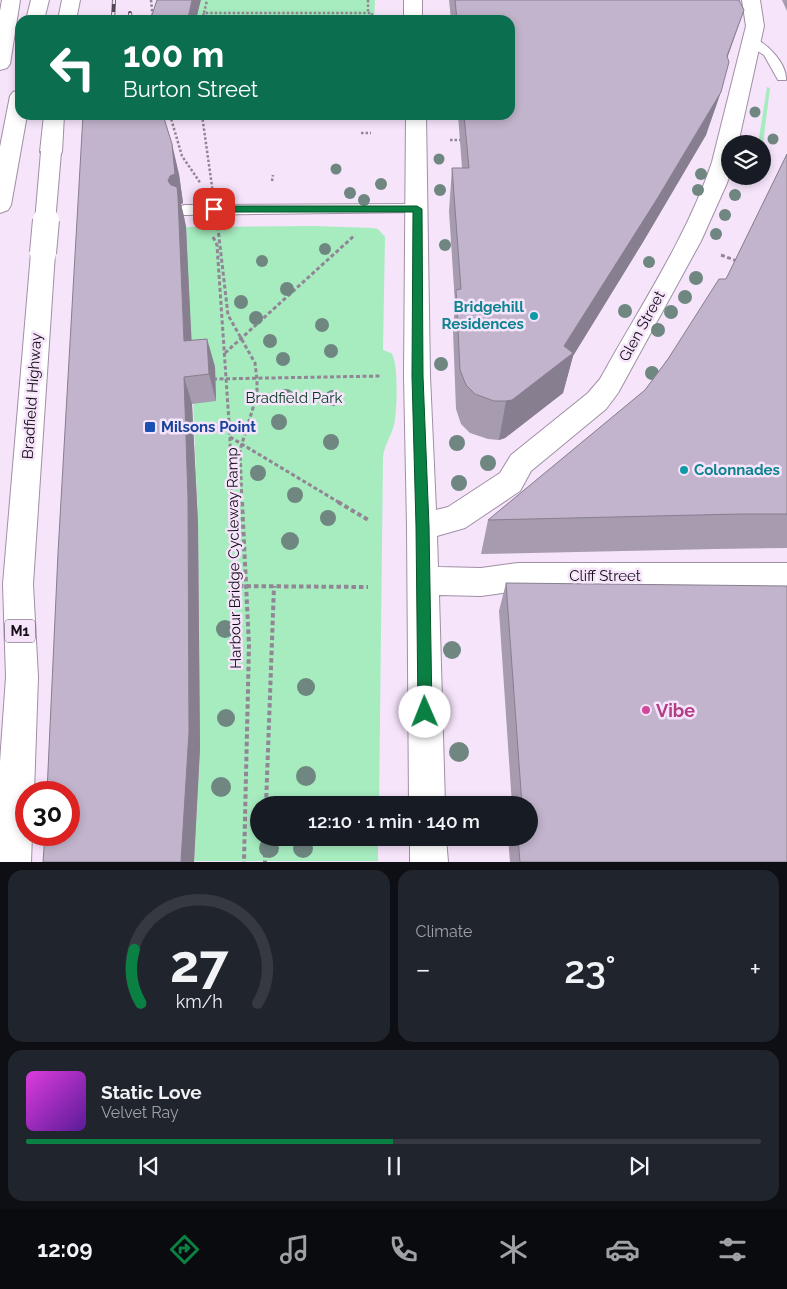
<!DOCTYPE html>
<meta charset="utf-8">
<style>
body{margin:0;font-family:Raleway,sans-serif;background:#20242c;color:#f1f3f6;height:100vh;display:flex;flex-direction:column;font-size:19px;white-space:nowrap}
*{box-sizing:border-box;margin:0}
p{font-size:16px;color:#9ea1a6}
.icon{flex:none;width:28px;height:28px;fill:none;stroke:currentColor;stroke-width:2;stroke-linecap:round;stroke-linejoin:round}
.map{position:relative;height:862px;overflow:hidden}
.drawer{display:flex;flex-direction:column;gap:8px;padding:8px;background:#0d0f14;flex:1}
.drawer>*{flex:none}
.banner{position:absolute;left:15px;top:15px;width:500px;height:105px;border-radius:15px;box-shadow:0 2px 8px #0003;background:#0b6e4f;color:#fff;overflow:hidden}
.tools{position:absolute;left:721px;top:135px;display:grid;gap:10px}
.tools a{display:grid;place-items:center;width:50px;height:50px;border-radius:50%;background:#171b24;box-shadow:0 2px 8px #0003;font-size:25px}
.speed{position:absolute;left:15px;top:781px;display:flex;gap:10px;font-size:25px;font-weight:700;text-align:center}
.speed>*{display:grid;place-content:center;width:65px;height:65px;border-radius:50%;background:#171b24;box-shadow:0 2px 8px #0003;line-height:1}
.speed .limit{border:8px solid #d22;background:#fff;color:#111}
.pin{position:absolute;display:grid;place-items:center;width:42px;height:42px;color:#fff;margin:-21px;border-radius:10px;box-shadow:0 2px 8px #0006}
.me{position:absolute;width:55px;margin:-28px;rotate:359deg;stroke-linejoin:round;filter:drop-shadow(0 0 4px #0008)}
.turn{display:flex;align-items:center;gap:18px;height:105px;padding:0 25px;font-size:22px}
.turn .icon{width:65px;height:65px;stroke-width:2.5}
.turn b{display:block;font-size:35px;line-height:42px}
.big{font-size:38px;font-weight:600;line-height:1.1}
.drawer .tile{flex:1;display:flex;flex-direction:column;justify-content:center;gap:8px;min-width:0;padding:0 18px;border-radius:15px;background:#20242c}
.drawer .dial{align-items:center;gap:0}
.dial svg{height:130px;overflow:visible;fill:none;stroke:#363941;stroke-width:7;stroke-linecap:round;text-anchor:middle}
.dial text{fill:#f1f3f6;stroke:none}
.song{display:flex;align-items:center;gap:15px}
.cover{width:60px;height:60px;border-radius:8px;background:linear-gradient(135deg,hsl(300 70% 55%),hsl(270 70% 35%))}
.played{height:5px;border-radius:2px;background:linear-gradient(90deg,#0b8043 50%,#363941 50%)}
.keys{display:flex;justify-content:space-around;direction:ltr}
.heat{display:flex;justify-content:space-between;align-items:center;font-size:28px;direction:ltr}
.drawer .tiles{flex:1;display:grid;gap:8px;grid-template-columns:1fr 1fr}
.tile:last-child{grid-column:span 2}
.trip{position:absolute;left:250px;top:796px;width:288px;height:50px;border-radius:25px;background:#171b24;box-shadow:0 2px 8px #0003;font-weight:600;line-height:50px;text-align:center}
.tab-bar{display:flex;height:80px;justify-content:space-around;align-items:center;background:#090b0e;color:#9ea1a6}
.tab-bar .icon{width:35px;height:35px}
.tab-bar .on{color:#0b8043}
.tab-bar b{font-size:22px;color:#f1f3f6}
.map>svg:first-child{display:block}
.green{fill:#a6ecbf}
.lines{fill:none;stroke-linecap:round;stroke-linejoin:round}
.service-casing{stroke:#a08fa5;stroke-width:2}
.minor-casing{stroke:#a08fa5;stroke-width:2}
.motorway-casing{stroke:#a08fa5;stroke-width:2}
.path-far2{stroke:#928595;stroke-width:2.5;stroke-dasharray:2.5 2;stroke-linecap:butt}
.path-far1{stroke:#928595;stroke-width:3;stroke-dasharray:4 2.5;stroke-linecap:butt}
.path{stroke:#928595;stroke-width:4;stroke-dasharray:4.5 3;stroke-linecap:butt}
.service{fill:#fff;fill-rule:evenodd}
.minor{fill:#fff;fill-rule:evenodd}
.motorway{fill:#fff;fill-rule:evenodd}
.rail-casing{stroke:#524854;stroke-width:4}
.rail{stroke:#f6e4fb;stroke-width:2.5;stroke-dasharray:8;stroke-linecap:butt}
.motorway-bridge-far1-casing{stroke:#a08fa5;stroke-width:22;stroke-linecap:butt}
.motorway-bridge-casing{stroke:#a08fa5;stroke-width:28;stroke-linecap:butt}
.path-bridge-far2{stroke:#928595;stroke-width:2.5;stroke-dasharray:2.5 2;stroke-linecap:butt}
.path-bridge-far1{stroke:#928595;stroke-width:3;stroke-dasharray:4 2.5;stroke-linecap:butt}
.path-bridge{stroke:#928595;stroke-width:4;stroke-dasharray:4.5 3;stroke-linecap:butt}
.motorway-bridge-far1{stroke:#fff;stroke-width:20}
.motorway-bridge{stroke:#fff;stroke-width:26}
.tree{fill:#6f8681}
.wall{fill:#a69baf}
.shaded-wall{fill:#877e8f}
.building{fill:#c1b4cc;stroke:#877e8f}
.route{fill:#0b8043;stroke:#07532c}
.culture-dot{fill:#0f9aa8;stroke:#f6e4fb;stroke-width:2}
.transit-dot{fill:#1a4fb4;stroke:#f6e4fb;stroke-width:2}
.hotel-dot{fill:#d1479c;stroke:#f6e4fb;stroke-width:2}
.labels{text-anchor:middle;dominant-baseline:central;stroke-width:5;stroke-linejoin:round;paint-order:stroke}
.shield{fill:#f6e4fb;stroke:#584e5a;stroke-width:1}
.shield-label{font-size:14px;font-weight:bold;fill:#140d15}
.culture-label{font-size:15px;font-weight:bold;fill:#0d838f;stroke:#f6e4fb;text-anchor:end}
.street-label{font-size:15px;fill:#140d15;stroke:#f6e4fb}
.park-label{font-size:15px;fill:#003a1e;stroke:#f6e4fb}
.transit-label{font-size:15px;font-weight:bold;fill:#164399;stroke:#f6e4fb;text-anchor:start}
.near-hotel-label{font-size:18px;font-weight:bold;fill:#b23c85;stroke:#f6e4fb;text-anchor:start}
</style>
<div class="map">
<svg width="787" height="862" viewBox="0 0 787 862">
<rect width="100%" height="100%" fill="#f6e4fb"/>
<g class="green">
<polygon points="201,0 375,0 374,20 196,20"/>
<polygon points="767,87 770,88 763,144 758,144"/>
<path d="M314,226l58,2 6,1 7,8 -2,113 8,3c8,7 6,60 3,72 -3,12 -10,20 -11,33l-4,347h-120v33h119v23h-184l6,-113 -2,-225 -12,-296z"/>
</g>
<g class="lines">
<g class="service-casing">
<g id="service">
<path d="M752,38c15,4 35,26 34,42h-8l-14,-25 -16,-10 -2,-3 2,-3z"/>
<polygon points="417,204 422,206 424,209 422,212 184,215 179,213 177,210 179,207 184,205"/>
</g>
</g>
<g class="minor-casing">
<g id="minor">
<rect x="404" y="0" width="18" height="20"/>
<path d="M742,0h18l4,26 -26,118h-8v30l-3,9 -26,58 -83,152 -12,16 -75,62 -11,20 -55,37 -28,8 1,31 43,1 37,-5h269v28h-269l-37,5 -42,-1 6,210h-36l-2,-279 -3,-150 2,-261h20l4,261 6,134 12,-3 52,-34 11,-18 77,-62 12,-14c39,-71 86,-140 112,-217l34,-136z"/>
<polygon points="410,838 446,838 448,862 410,862"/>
</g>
</g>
<g class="motorway-casing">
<g id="motorway">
<polygon points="2,0 20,0 10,64 7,68 0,70 0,11"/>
<polygon points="31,0 49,0 44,20 26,20"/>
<polygon points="62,0 80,0 76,20 58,20"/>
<polygon points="20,90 20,115 27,115 11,205 8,210 0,213 0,147 10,96 13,92"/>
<polygon points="44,115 64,115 62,152 59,157 51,159 43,157 40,152"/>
<polygon points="43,245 51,247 55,253 33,584 38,677 34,792 26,792 26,835 32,835 31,862 0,862 0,762 6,677 3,584 31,253 35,247"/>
</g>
</g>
<g class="path-far2">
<polyline points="151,0 153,20"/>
<polyline points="368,0 368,13"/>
<polyline points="204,13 207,0"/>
<polyline points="202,20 204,13 372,13 372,20"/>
<polyline points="170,115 182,156 201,184"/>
<polyline points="361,133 371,133"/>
<polyline points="450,140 463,140"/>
<polyline points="272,181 273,175"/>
</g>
<g class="path-far1">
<polyline points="213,237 217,245 230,437 231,503"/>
<polyline points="721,255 737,261"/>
<polyline points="225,353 355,235"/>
<polyline points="213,379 382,376"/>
<polyline points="230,437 340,503"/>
</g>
<g class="path">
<polyline points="231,502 233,586 368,587"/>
<polyline points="338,502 370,521"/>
<polyline points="266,805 274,586"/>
<polyline points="265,838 265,862"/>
</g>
<use href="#service" class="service"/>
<use href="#minor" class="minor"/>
<use href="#motorway" class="motorway"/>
<g class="rail-casing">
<g id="rail">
<polyline points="130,13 131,20"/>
<polyline points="113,20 114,0"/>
</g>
</g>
<use href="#rail" class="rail"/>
<g class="motorway-bridge-far1-casing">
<polyline id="motorway-bridge-far1" points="45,222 51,152"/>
</g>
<g class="motorway-bridge-casing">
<polyline id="motorway-bridge" points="43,253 46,220"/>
</g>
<polyline class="path-bridge-far2" points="202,115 217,222"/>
<polyline class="path-bridge-far1" points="217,220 228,315 255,363 257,380 257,395 240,450 242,503"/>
<polyline class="path-bridge" points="242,502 249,645 244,862"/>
<use href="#motorway-bridge-far1" class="motorway-bridge-far1"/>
<use href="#motorway-bridge" class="motorway-bridge"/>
</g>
<g class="tree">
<circle cx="755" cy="112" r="5.5"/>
<circle cx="773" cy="139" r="5.5"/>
<circle cx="439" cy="159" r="5.5"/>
<circle cx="336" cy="169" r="5.5"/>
<circle cx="701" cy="174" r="6"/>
<circle cx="381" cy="184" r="6"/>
<circle cx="440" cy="190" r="6"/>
<circle cx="698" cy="190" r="6"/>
<circle cx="350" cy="193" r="6"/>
<circle cx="735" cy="195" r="6"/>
<circle cx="364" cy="200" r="6"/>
<circle cx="725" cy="215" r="6"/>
<circle cx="716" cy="234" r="6"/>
<circle cx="445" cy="245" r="6"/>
<circle cx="325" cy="249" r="6"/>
<circle cx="262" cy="261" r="6"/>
<circle cx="649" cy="262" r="6"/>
<circle cx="696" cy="278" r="7"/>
<circle cx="287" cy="289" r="7"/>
<circle cx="685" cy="297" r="7"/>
<circle cx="241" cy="302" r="7"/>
<circle cx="625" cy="311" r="7"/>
<circle cx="671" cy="312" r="7"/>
<circle cx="256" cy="318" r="7"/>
<circle cx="322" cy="325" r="7"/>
<circle cx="658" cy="330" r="7"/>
<circle cx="270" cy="341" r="7"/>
<circle cx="331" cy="351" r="7"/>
<circle cx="283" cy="359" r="7"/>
<circle cx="441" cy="364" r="7"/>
<circle cx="652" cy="373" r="7"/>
<circle cx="286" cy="397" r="8"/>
<circle cx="333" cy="398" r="8"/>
<circle cx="279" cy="422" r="8"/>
<circle cx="331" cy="442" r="8"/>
<circle cx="457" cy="443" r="8"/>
<circle cx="488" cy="463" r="8"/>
<circle cx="258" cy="473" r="8"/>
<circle cx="459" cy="483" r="8"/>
<circle cx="295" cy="495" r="8"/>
<circle cx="328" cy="518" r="8"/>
<circle cx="290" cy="541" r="9"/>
<circle cx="225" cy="629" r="9"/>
<circle cx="452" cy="650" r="9"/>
<circle cx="306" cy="687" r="9"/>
<circle cx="226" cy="718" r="9"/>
<circle cx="459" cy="752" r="10"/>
<circle cx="306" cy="776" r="10"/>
<circle cx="221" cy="787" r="10"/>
<circle cx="269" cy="848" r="10"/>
<circle cx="303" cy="848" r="10"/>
</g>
<g class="wall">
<polygon points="157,0 196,20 152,20 151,18"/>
<polygon points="449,0 740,0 727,58 706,135 643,242 573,356 563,393 505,438 499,440 488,439 470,433 461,424 456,409 453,331 455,303 449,211 452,168 462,168 458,115 510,115 510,20 451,20"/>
<polygon points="782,0 787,0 787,11"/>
<polygon points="787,154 787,548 716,549 481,554 488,520 645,390 726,279"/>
<polygon points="179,174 183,203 181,204 184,217 186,227 191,340 207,339 215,367 216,401 192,404 198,523 200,748 194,862"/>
<polygon points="506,583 787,862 510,862 508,838 529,838 529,805 512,805 499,611"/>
</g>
<g class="shaded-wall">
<polygon points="192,0 201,0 196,20 188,20 188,18"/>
<polygon points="744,10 729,53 712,100 727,56"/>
<polygon points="721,92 706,135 643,242 573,356 563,393 505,438 499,440 506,401 564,346"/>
<polygon points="172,144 179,174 183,203 181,204 184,217 186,227 193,369 184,341 168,181"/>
<polygon points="207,339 215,367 216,401 209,374"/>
<polygon points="184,377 192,404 198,523 200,748 194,862 181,862"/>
</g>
<g class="building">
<polygon points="157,0 192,0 188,18 151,18"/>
<polygon points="455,0 739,0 744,10 727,56 729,62 721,92 657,199 564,346 573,353 512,400 506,401 494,401 475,394 466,385 460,370 456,290 461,289 452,168 469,168 464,115 510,115 510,20 457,20"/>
<polygon points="83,115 163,115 172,144 175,174 170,176 168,181 171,185 177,187 178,197 184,341 207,339 209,374 184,377 188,498 189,732 181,862 43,862 45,835 69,835 69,792 47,792 58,553"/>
<polygon points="787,154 787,514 739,514 488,520 645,390 668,359 719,279 726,279"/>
<polygon points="506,583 787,586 787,862 520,862 518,838 529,838 529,805 522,805"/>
</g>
<polygon class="route" points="214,206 417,206 422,209 423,376 429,526 432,712 430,717 425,719 420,717 418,712 416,526 412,376 413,212 210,212 209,209"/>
<g class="culture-dot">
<circle cx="534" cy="316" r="5"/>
<circle cx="684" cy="470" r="5"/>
</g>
<rect class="transit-dot" x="144" y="421" width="12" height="12" rx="2.5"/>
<circle class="hotel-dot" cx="646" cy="710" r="5"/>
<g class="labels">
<rect class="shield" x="5" y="619.5" width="30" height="23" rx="4"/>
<g class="shield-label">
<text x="20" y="631">M1</text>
</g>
<g class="culture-label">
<text x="524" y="307">Bridgehill<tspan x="524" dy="17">Residences</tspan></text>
<text x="694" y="470" text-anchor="start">Colonnades</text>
</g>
<g class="street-label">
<text transform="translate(642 326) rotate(-61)">Glen Street</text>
<text transform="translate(32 396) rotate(-86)">Bradfield Highway</text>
<text transform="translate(234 558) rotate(-91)">Harbour Bridge Cycleway Ramp</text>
<text x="605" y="576">Cliff Street</text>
</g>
<g class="park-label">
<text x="294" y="398">Bradfield Park</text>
</g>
<g class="transit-label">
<text x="161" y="427">Milsons Point</text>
</g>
<g class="near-hotel-label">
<text x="656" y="710">Vibe</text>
</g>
</g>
</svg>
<div class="tools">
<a><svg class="icon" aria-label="layers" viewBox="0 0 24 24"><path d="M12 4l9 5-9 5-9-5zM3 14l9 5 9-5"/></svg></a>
</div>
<div class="speed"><div class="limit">30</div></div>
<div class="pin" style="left:214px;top:209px;background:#d93025"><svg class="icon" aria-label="arrive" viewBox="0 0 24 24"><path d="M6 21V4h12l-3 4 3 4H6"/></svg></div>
<svg class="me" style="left:425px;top:712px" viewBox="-20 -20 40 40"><circle r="19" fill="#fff"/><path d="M0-13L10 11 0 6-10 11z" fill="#0b8043"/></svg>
<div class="trip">12:10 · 1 min · 140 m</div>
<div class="banner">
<div class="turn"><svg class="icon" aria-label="left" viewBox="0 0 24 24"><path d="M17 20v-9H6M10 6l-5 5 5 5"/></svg><div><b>100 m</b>Burton Street</div></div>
</div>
</div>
<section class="drawer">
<div class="tiles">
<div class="tile dial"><svg viewBox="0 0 100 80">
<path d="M14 69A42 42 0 1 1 86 69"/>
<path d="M14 69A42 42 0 0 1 10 36" stroke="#0b8043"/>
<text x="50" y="56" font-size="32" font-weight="700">27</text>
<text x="50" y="72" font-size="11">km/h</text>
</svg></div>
<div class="tile"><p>Climate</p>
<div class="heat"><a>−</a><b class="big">23°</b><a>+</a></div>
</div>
<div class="tile">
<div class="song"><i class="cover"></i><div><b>Static Love</b><p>Velvet Ray</p></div></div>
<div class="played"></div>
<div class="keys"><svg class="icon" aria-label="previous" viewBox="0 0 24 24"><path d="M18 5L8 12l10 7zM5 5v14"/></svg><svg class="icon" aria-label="pause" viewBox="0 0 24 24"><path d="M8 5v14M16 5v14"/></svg><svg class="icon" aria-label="next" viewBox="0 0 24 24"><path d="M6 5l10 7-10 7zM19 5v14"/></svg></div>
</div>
</div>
</section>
<nav class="tab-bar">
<b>12:09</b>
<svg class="icon on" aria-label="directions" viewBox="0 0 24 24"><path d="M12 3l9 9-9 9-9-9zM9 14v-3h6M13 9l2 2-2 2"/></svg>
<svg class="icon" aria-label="music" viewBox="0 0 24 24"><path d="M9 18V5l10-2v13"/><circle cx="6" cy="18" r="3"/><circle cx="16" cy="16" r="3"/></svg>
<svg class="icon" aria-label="phone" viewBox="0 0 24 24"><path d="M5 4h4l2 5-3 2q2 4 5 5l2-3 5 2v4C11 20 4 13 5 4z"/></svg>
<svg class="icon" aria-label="climate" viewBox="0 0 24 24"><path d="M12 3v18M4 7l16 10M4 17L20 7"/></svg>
<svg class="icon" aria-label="car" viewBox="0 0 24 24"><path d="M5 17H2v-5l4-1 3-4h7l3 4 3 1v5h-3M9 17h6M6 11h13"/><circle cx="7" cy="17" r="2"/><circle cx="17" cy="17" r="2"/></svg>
<svg class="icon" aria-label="filters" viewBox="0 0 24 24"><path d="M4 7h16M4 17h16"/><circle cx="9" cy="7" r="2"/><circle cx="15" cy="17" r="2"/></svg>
</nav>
